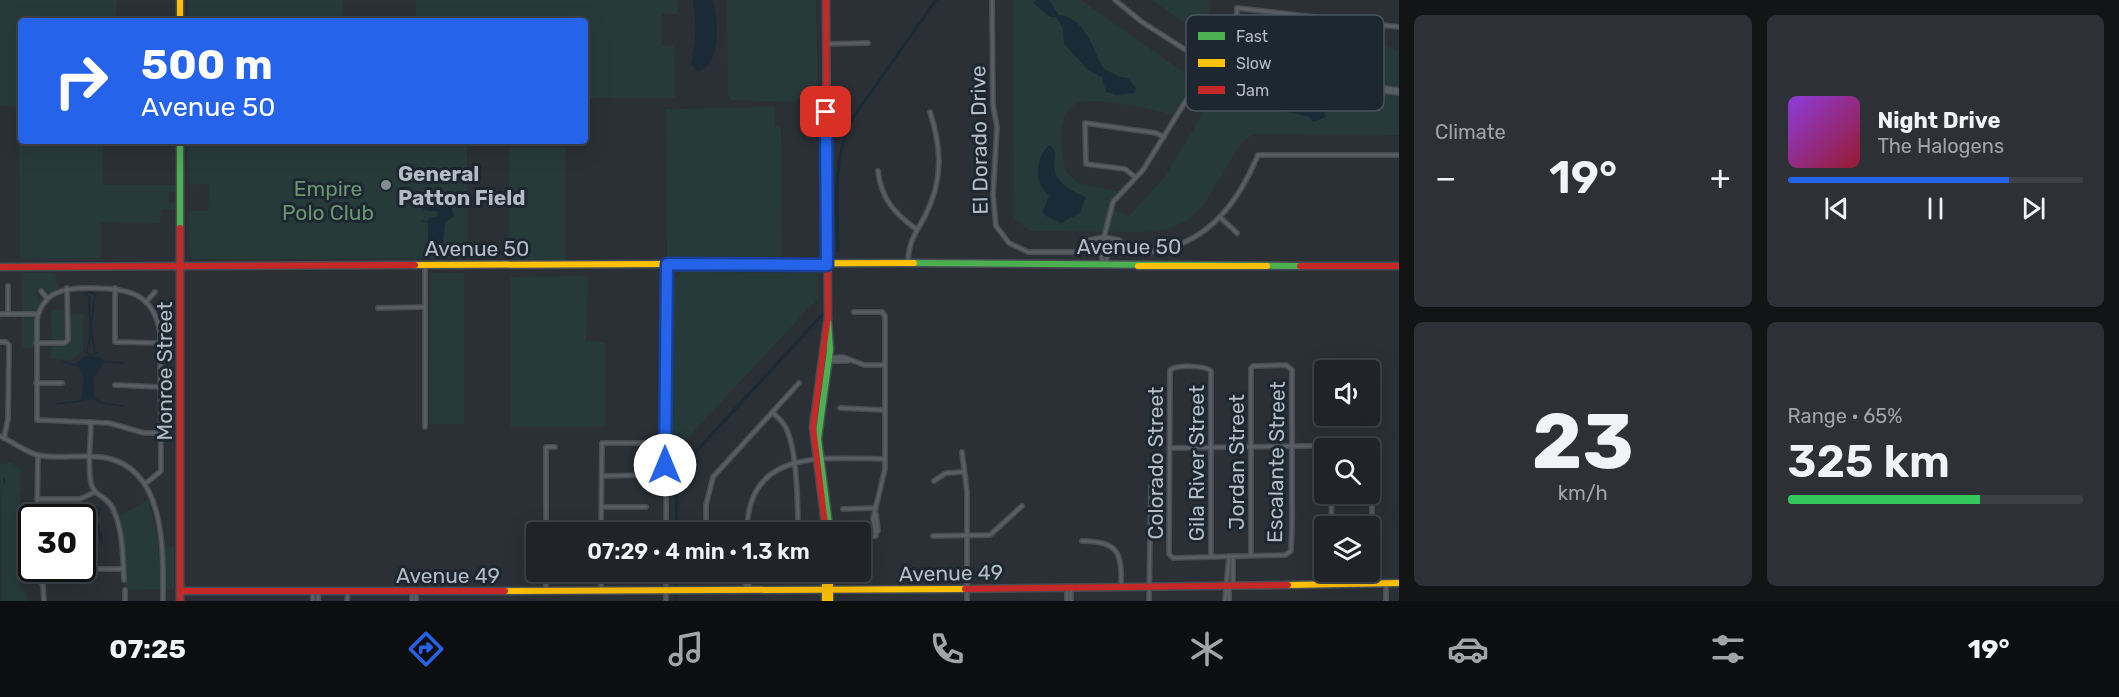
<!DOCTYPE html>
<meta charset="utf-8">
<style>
body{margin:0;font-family:Rubik,sans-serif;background:#2d3034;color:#f1f3f6;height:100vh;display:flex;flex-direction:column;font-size:22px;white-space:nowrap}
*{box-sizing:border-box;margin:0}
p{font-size:20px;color:#a2a4a8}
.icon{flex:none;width:33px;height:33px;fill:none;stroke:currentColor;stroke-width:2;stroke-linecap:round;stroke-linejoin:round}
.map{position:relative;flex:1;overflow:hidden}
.sheet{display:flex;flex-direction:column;gap:15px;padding:15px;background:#121416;width:720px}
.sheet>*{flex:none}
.hud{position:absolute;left:18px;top:18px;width:570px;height:126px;border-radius:6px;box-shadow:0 6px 24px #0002,0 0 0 2px #3d4145;background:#2563eb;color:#fff;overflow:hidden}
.fabs{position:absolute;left:1314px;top:360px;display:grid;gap:12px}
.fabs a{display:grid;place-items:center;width:66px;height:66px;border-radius:6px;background:#202428;box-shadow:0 6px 24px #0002,0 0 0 2px #3d4145;font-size:30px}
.speed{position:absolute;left:18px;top:504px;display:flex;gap:12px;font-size:30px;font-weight:700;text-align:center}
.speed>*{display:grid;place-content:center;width:78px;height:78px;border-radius:50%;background:#202428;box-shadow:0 6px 24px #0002,0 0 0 2px #3d4145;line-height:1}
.speed .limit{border:3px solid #111;border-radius:9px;background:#fff;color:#111}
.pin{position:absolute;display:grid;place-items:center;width:51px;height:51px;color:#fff;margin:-26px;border-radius:12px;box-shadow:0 3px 9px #0006}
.me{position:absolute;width:66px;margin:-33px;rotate:0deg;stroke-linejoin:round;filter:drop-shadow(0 0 4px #0008)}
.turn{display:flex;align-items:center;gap:21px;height:126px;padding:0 24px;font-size:27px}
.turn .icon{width:78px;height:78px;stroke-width:2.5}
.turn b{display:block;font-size:42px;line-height:51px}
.big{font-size:45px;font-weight:600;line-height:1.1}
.sheet .widget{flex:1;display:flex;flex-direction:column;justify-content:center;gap:9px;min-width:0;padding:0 21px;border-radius:9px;background:#2d3034}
.sheet .dial{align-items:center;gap:0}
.dial b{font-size:78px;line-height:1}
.song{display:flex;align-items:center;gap:18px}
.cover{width:72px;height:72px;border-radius:9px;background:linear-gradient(135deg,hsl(270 70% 55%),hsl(350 70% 35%))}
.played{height:6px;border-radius:3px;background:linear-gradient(90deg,#2563eb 75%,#3d4145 75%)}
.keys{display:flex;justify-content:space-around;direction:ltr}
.heat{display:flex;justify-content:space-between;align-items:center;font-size:33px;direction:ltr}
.charge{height:9px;border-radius:4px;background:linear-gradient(90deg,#34c759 65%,#3d4145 0)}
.sheet .tiles{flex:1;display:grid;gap:15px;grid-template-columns:repeat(2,1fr)}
.trip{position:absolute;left:526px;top:522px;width:345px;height:60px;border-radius:6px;background:#202428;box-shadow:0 6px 24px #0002,0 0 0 2px #3d4145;font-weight:600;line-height:60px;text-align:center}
.menu{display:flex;height:96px;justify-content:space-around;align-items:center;background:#0d0e10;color:#a2a4a8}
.menu .icon{width:42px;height:42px}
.menu .on{color:#2563eb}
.menu b{font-size:27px;color:#f1f3f6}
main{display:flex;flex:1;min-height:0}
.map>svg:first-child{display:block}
.green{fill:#273a3a;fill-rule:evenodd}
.water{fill:#1b2a37}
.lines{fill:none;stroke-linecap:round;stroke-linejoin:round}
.stream{stroke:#1b2a37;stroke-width:1.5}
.canal{stroke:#1b2a37;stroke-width:3}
.street-casing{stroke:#474d52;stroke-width:6}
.fast-casing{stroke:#474d52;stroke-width:9}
.slow-casing{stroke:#474d52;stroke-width:9}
.jam-casing{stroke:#474d52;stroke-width:9}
.street{stroke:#595e64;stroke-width:3}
.fast{stroke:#4caf50;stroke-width:6}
.slow{stroke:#ffc107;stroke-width:6}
.jam{stroke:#c62828;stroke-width:6}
.route-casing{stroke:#184099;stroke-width:15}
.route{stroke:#2563eb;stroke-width:10}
.poi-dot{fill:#848c93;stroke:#1d2730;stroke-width:2}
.labels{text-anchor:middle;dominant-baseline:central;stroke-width:6;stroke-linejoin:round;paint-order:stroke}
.street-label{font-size:21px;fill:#b4bdc6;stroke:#1d2730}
.poi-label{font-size:21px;font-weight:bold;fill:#b4bdc6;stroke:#1d2730;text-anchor:start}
.park-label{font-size:21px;fill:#6d9571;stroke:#1d2730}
.key{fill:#1d2730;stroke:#4a545d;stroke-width:1.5}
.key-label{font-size:16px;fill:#b4bdc6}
</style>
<main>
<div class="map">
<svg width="1399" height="601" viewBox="0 0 1399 601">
<rect width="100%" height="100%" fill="#2a3035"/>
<g class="green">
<polygon points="0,0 117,0 116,21 21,21 21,141 103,141 103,185 175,185 175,192 169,193 169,203 175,203 175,210 161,210 160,223 101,222 101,258 20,259 19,107 0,106"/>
<rect x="188" y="0" width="155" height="21"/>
<polygon points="416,0 678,0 678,14 662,14 662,46 674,46 675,98 585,98 585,21 416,21"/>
<polygon points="727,0 816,0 818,88 810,89 795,102 731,100 728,94"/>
<path d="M1013,0h68l112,79 12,-17h25l15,-24 17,-7 126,16 11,4v84l-146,-1 -14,12 -36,60 -14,13 -15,8 -27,5 -117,-1 -16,-13zM1200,84l15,10 -51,84 -35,38 -21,-9 10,-16 -39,-7 -13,-12c-4,-18 -10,-56 8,-67 17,-12 84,7 106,11z"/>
<polygon points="1152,0 1210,0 1208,39"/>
<polygon points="775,107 775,126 781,126 782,258 667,257 666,109"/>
<polygon points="188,141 467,141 468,258 193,259 189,254 189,211 208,211 209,185 189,184"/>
<rect x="509" y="148" width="56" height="112"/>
<polygon points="682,272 818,273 818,298 673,454 674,279"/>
<polygon points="22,273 54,273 59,288 50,293 42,287 37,289 36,294 42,301 36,311 22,311"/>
<polygon points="431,273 464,273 464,424 430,424"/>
<polygon points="588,276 586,341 605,342 605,427 511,427 511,277"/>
<polygon points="51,310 65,310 65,337 62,341 52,341"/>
<polygon points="70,314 83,314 83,351 72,360 51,359 51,345 66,346 70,343"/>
<polygon points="22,316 34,318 34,348 22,348"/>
<polygon points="3,463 12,463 21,470 20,585 27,594 27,601 2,601 0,464"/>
<polygon points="149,500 158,544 161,589 125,590 125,563 117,517"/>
<polygon points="164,547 174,547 174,589 166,589"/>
</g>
<g class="water">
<path d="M693,0h19c7,17 10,66 -14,71l-7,-7 5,-36z"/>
<path d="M1035,0h14l10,15c26,2 33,33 45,54l16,8 8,1 8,10 -1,5 -19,2 -10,-3 -4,-15 -13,-6 -25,-27 -1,-15 -7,-12h-6l-16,-13z"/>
<polygon points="1274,100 1323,110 1326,117 1314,122 1308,116 1270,109 1269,104"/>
<path d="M1050,145l5,6c1,5 -1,9 -1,15 0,16 20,27 32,31l-6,16 -19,10 -17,-8 -1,-4 6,-15c-3,-5 -8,-8 -9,-13 -5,-12 -1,-31 10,-38z"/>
<polygon points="445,202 450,204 454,216 445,223 442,251 431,253 428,248 428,218 437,216 438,212 424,210 423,208 426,204 430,208"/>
<polygon points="86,356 100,357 105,361 93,379 95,399 81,401 84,377 76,363"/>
<polygon points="96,506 101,509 97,519 103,539 101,547 98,533 93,535 90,544 86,542 92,535 90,524 79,517 93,513"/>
</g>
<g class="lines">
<g class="stream">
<polyline points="422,221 428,222"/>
<path d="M89,292l6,2 -4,32 3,25 4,2 -7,2 -5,-3c8,-15 2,-39 3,-55l-4,-3z"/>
<polyline points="63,362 76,365"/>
<polyline points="105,362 122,363"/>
<polyline points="95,399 102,403 123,406"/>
<polyline points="56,404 81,401"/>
<polyline points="4,479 5,484"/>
</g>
<g class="canal">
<path d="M838,251c-1,-46 -6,-90 14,-132l84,-119"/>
<polyline points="676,532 677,493 689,459 822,315"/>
<polyline points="676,588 676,572"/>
<polyline points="676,601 676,595"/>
</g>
<g class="street-casing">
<g id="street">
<polyline points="992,0 993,105 997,127 993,195 996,226 1009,243 1028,252 1076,252 1084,248 1089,240 1104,237"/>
<polyline points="1115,0 1142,22 1200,59 1212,71"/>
<polyline points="826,44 868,43"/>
<polyline points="1234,69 1237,8 1399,27"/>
<polyline points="1214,71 1241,70 1275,87 1290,90 1350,87 1399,93"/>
<path d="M1399,90l-52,-7 -60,3 -52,-21 -20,2 -20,19 -52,84 -30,32 -9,35 15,3c13,14 23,14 41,10 51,-10 79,-50 98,-95h141"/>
<path d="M878,171c3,27 16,42 38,58"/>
<polyline points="1135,177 1125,169 1086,164 1085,123 1156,133 1164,137"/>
<polyline points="1221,218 1237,233"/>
<polyline points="1104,237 1108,250 1106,263"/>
<path d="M908,263c0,-21 8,-30 17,-47 18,-35 17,-67 5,-104"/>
<polyline points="1103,263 1100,250 1104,237"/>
<polyline points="115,288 115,342 160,343"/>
<polyline points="41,291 47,298"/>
<polyline points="146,302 155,292"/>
<polyline points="378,308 425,307"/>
<polyline points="854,312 882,312 885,316 885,469 873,519 876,536 861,536"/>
<polyline points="0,314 38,314"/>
<polyline points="8,314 8,286"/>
<polyline points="0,342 6,342 9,345 8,419 4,438"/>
<polyline points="36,343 64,343 68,340 67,288"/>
<polyline points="830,358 843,357 864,365 885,365"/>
<polyline points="830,358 832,361 848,361"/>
<polyline points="36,383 62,383"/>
<polyline points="115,385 160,387"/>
<polyline points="840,408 885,410"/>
<path d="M772,412c5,5 12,10 15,18 10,23 11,77 11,102"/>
<path d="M91,422c0,19 -4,42 0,61 3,13 15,13 21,24 11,20 11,51 12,73"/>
<polyline points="425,427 425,266"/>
<path d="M0,436c13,6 24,15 37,19 23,5 47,-2 70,3 60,13 56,95 56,143"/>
<polyline points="1171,448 1369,445 1372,449 1372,551 1370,554"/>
<polyline points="962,452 967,492 967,601"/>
<polyline points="602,476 647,475"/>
<polyline points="934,481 946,473 963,472"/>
<path d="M145,484l16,-13 -1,-138c-6,-41 -34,-45 -70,-45 -26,0 -47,3 -53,32v100l72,3 35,10h16"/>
<polyline points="37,499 80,499 95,492"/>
<polyline points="602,507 646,507"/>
<polyline points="843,509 876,508"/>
<polyline points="37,518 38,455"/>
<polyline points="1331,526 1332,494"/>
<polyline points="546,532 546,447 555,447"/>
<polyline points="601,532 602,443 665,443"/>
<polyline points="666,532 667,264"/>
<polyline points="706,532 706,505 713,477 799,383"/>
<path d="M747,532c0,-84 77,-74 138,-73"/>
<polyline points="876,533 878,531 876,514"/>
<polyline points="933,536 990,535 1022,506"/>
<path d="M1082,541c37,0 40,12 39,46"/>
<path d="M1211,556v-185c-7,-6 -34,-6 -41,-1l-1,184 4,4 112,-3 6,-4 1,-25v-156l-6,-5 -33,1 -2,2v187"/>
<polyline points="82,566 93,569 123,569"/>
<polyline points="37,568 43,586 44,601"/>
<polyline points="601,572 601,590"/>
<polyline points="666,572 666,601"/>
<polyline points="1350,572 1350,584"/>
<polyline points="747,573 749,575 749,591"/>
<polyline points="1386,583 1386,601"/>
<polyline points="1354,584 1354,572"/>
<polyline points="1067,588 1067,601"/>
<polyline points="1071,588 1071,601"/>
<polyline points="125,590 125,601"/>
<polyline points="546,591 546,572"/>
<polyline points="745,591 747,572"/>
<polyline points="313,592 313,601"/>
<polyline points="318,601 318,592"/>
<polyline points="347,601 348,592"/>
<polyline points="412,601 412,592"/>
<polyline points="416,601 416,592"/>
<polyline points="1149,601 1151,486"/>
<polyline points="1225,601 1229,556"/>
<polyline points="1229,601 1229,590 1233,583 1233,556"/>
</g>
</g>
<g class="fast-casing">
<g id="fast">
<polyline points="180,141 180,228"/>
<polyline points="914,263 1302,266"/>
<polyline points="828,319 830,350 818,439 830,532"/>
</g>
</g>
<g class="slow-casing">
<g id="slow">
<polyline points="180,0 180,21"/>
<polyline points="415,265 914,263"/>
<polyline points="1138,266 1267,266"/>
<polyline points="825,572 825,601"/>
<polyline points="830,572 830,601"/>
<polyline points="1288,585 1399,583"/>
<polyline points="505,591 965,589"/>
</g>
</g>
<g class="jam-casing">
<g id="jam">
<polyline points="826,0 828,319"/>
<polyline points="180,228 180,601"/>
<polyline points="1300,266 1399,266"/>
<polyline points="0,267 415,265"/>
<polyline points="826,532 813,427 827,323"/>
<polyline points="965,589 1288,585"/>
<polyline points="180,591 505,591"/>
</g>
</g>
<use href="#street" class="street"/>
<use href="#fast" class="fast"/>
<use href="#slow" class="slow"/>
<use href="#jam" class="jam"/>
</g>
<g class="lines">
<g class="route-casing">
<polyline id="route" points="665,465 667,264 827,265 826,112"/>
</g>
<use href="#route" class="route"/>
</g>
<circle class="poi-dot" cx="386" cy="185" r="6"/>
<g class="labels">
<g class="street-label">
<text transform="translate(979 140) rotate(-91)">El Dorado Drive</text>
<text x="1129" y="246">Avenue 50</text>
<text x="477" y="248">Avenue 50</text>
<text transform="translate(164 371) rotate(-90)">Monroe Street</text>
<text transform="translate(1236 462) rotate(-90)">Jordan Street</text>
<text transform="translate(1276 462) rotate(-89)">Escalante Street</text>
<text transform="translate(1155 463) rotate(-90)">Colorado Street</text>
<text transform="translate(1196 463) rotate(-90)">Gila River Street</text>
<text transform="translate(951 573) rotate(-1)">Avenue 49</text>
<text x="448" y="575">Avenue 49</text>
</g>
<g class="poi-label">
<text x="398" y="173">General<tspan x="398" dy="24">Patton Field</tspan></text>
</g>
<g class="park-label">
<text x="328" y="188">Empire<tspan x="328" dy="24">Polo Club</tspan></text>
</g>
</g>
<rect x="1186" y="15" width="198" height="96" rx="9" class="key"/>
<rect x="1198" y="32" width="27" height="8" fill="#4caf50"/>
<rect x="1198" y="59" width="27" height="8" fill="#ffc107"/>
<rect x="1198" y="86" width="27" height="8" fill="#c62828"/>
<g class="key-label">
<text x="1236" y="42">Fast</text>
<text x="1236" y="69">Slow</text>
<text x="1236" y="96">Jam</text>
</g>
</svg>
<div class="fabs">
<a><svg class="icon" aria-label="sound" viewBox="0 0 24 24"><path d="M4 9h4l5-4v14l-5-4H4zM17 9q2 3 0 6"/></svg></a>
<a><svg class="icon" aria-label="search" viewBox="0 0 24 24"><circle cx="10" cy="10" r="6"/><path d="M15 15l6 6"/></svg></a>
<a><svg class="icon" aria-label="layers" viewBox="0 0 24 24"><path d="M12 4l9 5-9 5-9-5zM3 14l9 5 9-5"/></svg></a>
</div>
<div class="speed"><div class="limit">30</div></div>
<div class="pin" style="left:826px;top:112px;background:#d93025"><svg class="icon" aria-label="arrive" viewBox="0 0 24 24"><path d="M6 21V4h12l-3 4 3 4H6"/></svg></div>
<svg class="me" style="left:665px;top:465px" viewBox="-20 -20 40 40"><circle r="19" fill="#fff"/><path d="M0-13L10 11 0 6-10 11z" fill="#2563eb"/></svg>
<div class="trip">07:29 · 4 min · 1.3 km</div>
<div class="hud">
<div class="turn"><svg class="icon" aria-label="right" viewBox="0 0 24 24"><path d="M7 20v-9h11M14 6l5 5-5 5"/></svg><div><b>500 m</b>Avenue 50</div></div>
</div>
</div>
<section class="sheet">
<div class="tiles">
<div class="widget"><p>Climate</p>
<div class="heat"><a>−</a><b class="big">19°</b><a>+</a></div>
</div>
<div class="widget">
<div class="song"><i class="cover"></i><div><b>Night Drive</b><p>The Halogens</p></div></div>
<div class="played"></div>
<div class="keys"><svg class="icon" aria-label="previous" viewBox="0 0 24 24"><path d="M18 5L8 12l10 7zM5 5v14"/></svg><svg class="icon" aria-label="pause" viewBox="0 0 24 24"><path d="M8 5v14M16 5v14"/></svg><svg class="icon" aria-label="next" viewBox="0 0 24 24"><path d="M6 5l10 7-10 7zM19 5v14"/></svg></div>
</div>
<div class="widget dial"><b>23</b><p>km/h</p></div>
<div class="widget"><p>Range · 65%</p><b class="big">325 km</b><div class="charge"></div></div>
</div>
</section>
</main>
<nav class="menu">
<b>07:25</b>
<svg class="icon on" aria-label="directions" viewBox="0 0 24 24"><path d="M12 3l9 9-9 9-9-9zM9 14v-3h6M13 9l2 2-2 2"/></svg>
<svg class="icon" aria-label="music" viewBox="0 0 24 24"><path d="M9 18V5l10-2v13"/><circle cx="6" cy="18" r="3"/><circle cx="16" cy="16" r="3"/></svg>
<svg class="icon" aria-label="phone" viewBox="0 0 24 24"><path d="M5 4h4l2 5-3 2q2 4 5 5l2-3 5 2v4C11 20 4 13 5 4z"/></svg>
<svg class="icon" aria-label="climate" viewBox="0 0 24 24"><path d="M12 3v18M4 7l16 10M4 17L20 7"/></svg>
<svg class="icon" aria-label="car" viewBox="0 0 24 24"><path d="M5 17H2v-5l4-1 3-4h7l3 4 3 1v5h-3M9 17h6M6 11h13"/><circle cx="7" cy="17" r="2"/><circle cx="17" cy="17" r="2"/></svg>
<svg class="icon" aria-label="filters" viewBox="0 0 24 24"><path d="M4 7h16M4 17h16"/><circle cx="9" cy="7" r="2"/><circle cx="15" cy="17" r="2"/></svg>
<b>19°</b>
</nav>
